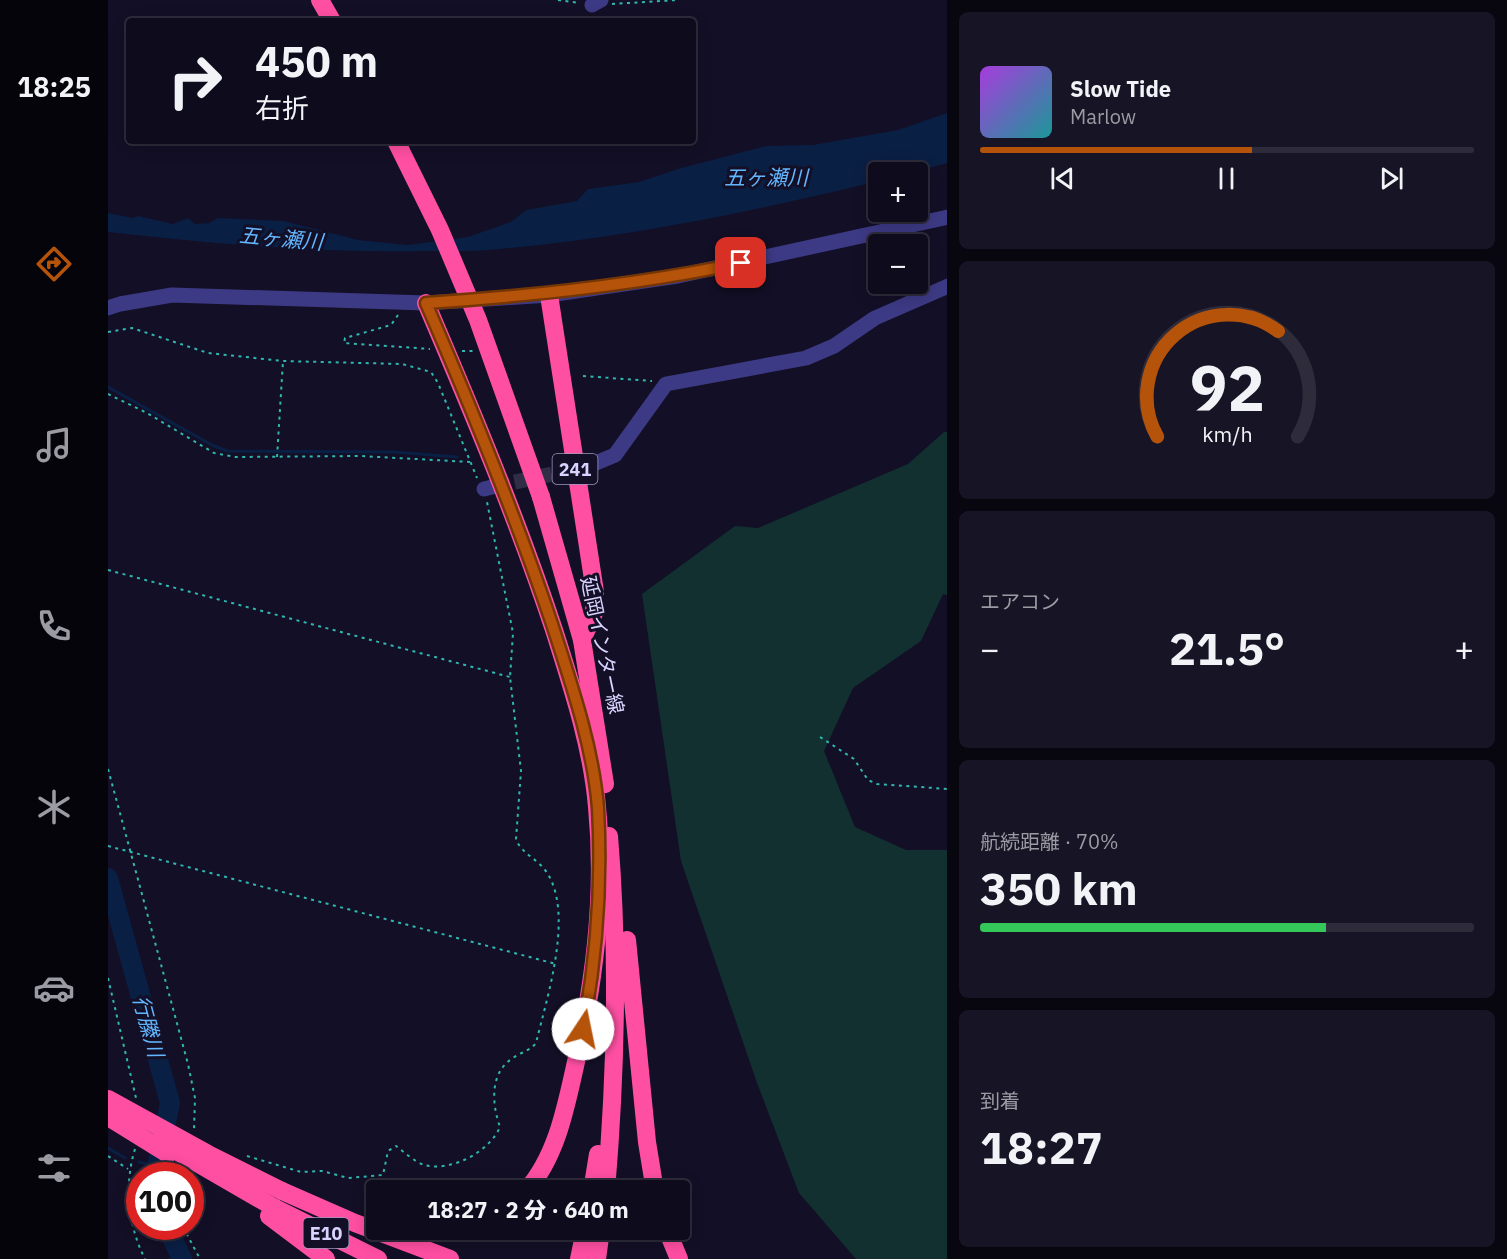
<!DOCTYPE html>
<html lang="ja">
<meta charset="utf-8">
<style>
body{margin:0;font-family:"IBM Plex Sans","Noto Sans JP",sans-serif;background:#171425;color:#f1f3f6;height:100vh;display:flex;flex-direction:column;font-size:22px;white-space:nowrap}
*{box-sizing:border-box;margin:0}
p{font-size:20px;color:#9b9ba3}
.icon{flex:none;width:33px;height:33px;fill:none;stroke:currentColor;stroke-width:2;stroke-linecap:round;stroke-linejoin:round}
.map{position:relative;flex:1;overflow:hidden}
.side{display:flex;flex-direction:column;gap:12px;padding:12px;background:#08060f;width:560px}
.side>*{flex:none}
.guide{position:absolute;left:18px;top:18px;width:570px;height:126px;border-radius:6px;box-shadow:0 3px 15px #0003,0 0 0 2px #2e2b3b;background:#0e0b1c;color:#f1f3f6;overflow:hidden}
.tools{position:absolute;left:760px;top:162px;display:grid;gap:12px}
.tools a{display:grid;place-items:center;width:60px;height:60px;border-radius:6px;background:#0e0b1c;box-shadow:0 3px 15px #0003,0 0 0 2px #2e2b3b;font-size:30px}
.speed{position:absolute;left:18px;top:1162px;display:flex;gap:12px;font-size:30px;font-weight:700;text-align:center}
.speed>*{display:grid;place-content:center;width:78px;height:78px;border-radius:50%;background:#0e0b1c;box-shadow:0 3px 15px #0003,0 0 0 2px #2e2b3b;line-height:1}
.speed .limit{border:9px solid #d22;background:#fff;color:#111}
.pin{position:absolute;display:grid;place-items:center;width:51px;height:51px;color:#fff;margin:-26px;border-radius:12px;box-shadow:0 3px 9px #0006}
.me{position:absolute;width:66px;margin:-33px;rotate:11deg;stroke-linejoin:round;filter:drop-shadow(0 0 4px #0008)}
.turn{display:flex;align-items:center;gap:21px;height:126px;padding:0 30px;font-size:27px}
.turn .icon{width:78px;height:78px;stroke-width:2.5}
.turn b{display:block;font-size:42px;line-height:51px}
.big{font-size:45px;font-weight:800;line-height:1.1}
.side .card{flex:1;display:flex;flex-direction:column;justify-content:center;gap:9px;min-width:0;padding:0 21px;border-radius:9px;background:#171425}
.side .dial{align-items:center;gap:0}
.dial svg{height:156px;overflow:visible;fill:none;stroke:#2e2b3b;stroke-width:7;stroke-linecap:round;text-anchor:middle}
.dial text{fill:#f1f3f6;stroke:none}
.song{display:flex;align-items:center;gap:18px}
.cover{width:72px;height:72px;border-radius:9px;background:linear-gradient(135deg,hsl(280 70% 55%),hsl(180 70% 35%))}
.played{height:6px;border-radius:3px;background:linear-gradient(90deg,#b45309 55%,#2e2b3b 55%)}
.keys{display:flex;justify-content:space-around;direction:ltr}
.heat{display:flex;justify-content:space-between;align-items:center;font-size:33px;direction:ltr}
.charge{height:9px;border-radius:4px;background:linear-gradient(90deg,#34c759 70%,#2e2b3b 0)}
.trip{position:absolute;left:258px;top:1180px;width:324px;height:60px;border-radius:6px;background:#0e0b1c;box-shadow:0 3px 15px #0003,0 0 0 2px #2e2b3b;font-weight:800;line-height:60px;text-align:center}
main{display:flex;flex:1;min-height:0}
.dock{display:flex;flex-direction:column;width:108px;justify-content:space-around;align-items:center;background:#06040b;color:#9b9ba3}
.dock .icon{width:42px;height:42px}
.dock .current{color:#b45309}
.dock b{font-size:27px;color:#f1f3f6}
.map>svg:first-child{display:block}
.green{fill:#12302f}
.water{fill:#0a1f44}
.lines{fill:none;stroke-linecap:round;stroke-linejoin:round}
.stream{stroke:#0a1f44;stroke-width:3}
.river{stroke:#0a1f44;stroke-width:20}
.minor-tunnel{stroke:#312d47;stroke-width:15;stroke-dasharray:15 8;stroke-linecap:butt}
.path{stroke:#2fb8b0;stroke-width:2;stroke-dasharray:3 4.5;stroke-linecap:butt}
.minor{stroke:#3d3a85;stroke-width:15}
.highway{stroke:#ff4fa3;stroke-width:18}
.highway-bridge{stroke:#ff4fa3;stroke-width:18}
.route-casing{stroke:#753606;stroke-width:15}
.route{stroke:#b45309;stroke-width:10}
.labels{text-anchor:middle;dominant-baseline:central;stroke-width:6;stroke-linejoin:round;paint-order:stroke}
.shield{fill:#130f26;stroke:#9e99be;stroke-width:1.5}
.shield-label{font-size:18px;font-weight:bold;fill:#d9d4ff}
.street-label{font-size:20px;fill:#d9d4ff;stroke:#130f26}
.water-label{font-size:21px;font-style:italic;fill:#62b6ff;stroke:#130f26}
</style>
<main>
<nav class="dock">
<b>18:25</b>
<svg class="icon current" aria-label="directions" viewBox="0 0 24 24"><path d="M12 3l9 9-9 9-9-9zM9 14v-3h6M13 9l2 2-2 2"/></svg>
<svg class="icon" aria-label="music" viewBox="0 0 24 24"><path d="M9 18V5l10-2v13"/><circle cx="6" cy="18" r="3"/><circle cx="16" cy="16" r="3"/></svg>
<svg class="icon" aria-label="phone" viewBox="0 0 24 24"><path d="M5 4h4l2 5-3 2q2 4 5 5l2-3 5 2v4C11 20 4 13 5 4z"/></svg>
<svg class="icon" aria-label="climate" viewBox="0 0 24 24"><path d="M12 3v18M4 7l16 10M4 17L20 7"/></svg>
<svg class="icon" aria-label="car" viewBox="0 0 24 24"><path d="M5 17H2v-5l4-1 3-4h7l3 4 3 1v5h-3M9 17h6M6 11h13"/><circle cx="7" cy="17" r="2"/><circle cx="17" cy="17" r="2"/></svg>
<svg class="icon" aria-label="filters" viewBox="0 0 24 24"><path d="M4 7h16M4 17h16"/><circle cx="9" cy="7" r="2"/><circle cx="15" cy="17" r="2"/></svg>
</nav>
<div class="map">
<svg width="840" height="1259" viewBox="0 0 840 1259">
<rect width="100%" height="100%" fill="#130f26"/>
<polygon class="green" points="836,432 839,432 839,595 835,594 813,641 745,688 716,751 747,827 798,850 839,850 839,1259 748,1259 691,1193 649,1083 573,861 534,594 627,526 650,528 800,464"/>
<path class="water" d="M839,113v50l-32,9h-36v9c-125,30 -252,57 -380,68 -24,3 -49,2 -73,2 -107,2 -212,-7 -318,-19v-19l25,5 5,-2 35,8 15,-6 7,6 14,-1 9,-5 66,3 74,19 50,5 60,-8 43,-15 15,-12 51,-9 11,-12 51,-7 39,-13 88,-23 47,-1 85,-15z"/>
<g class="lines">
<g class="stream">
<polyline points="0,387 104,445 119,451 286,452 349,457"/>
<polyline points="0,1148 17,1158"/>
<polyline points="31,1162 48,1166"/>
<polyline points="62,1259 71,1253"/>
</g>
<g class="river">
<polyline points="0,878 62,1103 47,1176"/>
<polyline points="59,1227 74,1259"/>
</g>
<polyline class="minor-tunnel" points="384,487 477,467"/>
<g class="path">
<polyline points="450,0 472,3"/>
<polyline points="504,4 570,0"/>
<polyline points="290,315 283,325 237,338 236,343 322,349"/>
<polyline points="0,332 24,328 100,353 175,361 294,364 323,372 330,383 369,478"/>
<polyline points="354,351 367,351"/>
<polyline points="475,376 544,381"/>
<polyline points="0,394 39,413 106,453 127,457 253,456 362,462"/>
<polyline points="169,457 175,361"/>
<polyline points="0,570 402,677"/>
<polyline points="712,737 746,759 760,780 769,784 840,789"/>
<polyline points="0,769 80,1064 87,1098 86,1130"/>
<polyline points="0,846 448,964"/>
<polyline points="0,978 28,1098"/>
<path d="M27,1149c-11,35 -7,77 10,110"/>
<polyline points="0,1156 20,1169"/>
<path d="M139,1156l54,16 21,-1 26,7 35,-3 5,-24 8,-5c8,6 19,16 28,19 28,7 65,-13 76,-38 -8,-23 -11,-54 13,-69 8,-6 17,-7 23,-15 11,-45 35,-120 15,-163 -9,-21 -29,-24 -35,-41l5,-68 -11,-94 3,-44 -26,-131"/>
<polyline points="71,1176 73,1170"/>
<polyline points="75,1227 92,1259"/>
</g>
<g class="minor">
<polyline points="484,5 493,0"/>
<polyline points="0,308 12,304 64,295 318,303 441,295 570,276 840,217"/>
<polyline points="483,465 507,455 558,384 698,358 726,346 767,318 840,286"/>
<polyline points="376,489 384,487"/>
</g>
<g class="highway">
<polyline points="212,0 224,21"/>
<polyline points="441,295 487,592 486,613 474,640"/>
<path d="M318,303c46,108 91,215 128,327 18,57 38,117 43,177 8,82 -1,165 -19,246 -11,47 -19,101 -52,138"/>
<polyline points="433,497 474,640 497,784"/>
<polyline points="519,940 539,1142 547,1191"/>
<polyline points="174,1191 247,1223 342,1259"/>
<polyline points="484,1191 490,1154"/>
<path d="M498,1191c10,-119 13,-236 3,-355"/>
<polyline points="167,1208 270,1259"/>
<polyline points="161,1216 218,1259"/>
<polyline points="290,1230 322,1233 348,1230"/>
<polyline points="559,1230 571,1259"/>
<polyline points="471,1259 477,1230"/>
<polyline points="489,1259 493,1230"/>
</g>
<g class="highway-bridge">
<polyline points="288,141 332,230 370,320 433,497"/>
<polyline points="0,1099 100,1154 174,1191"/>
<polyline points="0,1117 60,1154"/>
<polyline points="51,1141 167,1208"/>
</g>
</g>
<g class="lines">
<g class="route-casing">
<path id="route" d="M475,1029c14,-73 19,-147 15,-221 -5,-62 -27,-125 -46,-184 -37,-110 -80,-215 -126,-321 106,-7 210,-18 315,-40"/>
</g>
<use href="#route" class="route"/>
</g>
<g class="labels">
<g class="shield">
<rect x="444.5" y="454" width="45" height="30" rx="4.5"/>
<rect x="195.5" y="1218" width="45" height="30" rx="4.5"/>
</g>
<g class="shield-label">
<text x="467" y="469">241</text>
<text x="218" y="1233">E10</text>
</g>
<g class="street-label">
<text transform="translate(495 645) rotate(78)">延岡インター線</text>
</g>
<g class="water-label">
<text x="658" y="177">五ヶ瀬川</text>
<text transform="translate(173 238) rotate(5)">五ヶ瀬川</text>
<text transform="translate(41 1026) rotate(75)">行縢川</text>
</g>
</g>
</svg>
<div class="tools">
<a>+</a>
<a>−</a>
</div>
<div class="speed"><div class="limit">100</div></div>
<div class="pin" style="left:633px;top:263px;background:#d93025"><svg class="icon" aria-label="arrive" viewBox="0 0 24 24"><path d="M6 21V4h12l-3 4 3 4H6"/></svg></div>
<svg class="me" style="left:475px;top:1029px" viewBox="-20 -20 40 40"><circle r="19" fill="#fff"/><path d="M0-13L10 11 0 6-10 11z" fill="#b45309"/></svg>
<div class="trip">18:27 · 2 分 · 640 m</div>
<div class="guide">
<div class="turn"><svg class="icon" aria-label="right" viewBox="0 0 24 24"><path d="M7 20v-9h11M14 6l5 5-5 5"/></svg><div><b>450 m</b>右折</div></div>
</div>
</div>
<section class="side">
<div class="card">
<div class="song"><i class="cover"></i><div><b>Slow Tide</b><p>Marlow</p></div></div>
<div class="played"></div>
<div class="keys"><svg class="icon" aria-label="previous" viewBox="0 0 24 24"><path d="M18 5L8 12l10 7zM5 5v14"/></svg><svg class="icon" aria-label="pause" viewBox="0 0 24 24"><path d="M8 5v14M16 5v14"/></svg><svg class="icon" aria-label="next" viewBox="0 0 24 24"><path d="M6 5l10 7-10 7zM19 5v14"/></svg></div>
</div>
<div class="card dial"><svg viewBox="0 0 100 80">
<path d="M14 69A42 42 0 1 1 86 69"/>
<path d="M14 69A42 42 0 0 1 76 15" stroke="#b45309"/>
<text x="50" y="56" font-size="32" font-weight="700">92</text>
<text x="50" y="72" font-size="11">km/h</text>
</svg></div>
<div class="card"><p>エアコン</p>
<div class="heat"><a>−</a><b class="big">21.5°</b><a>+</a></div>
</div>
<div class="card"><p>航続距離 · 70%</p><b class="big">350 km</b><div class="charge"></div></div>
<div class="card"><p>到着</p><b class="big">18:27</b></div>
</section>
</main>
